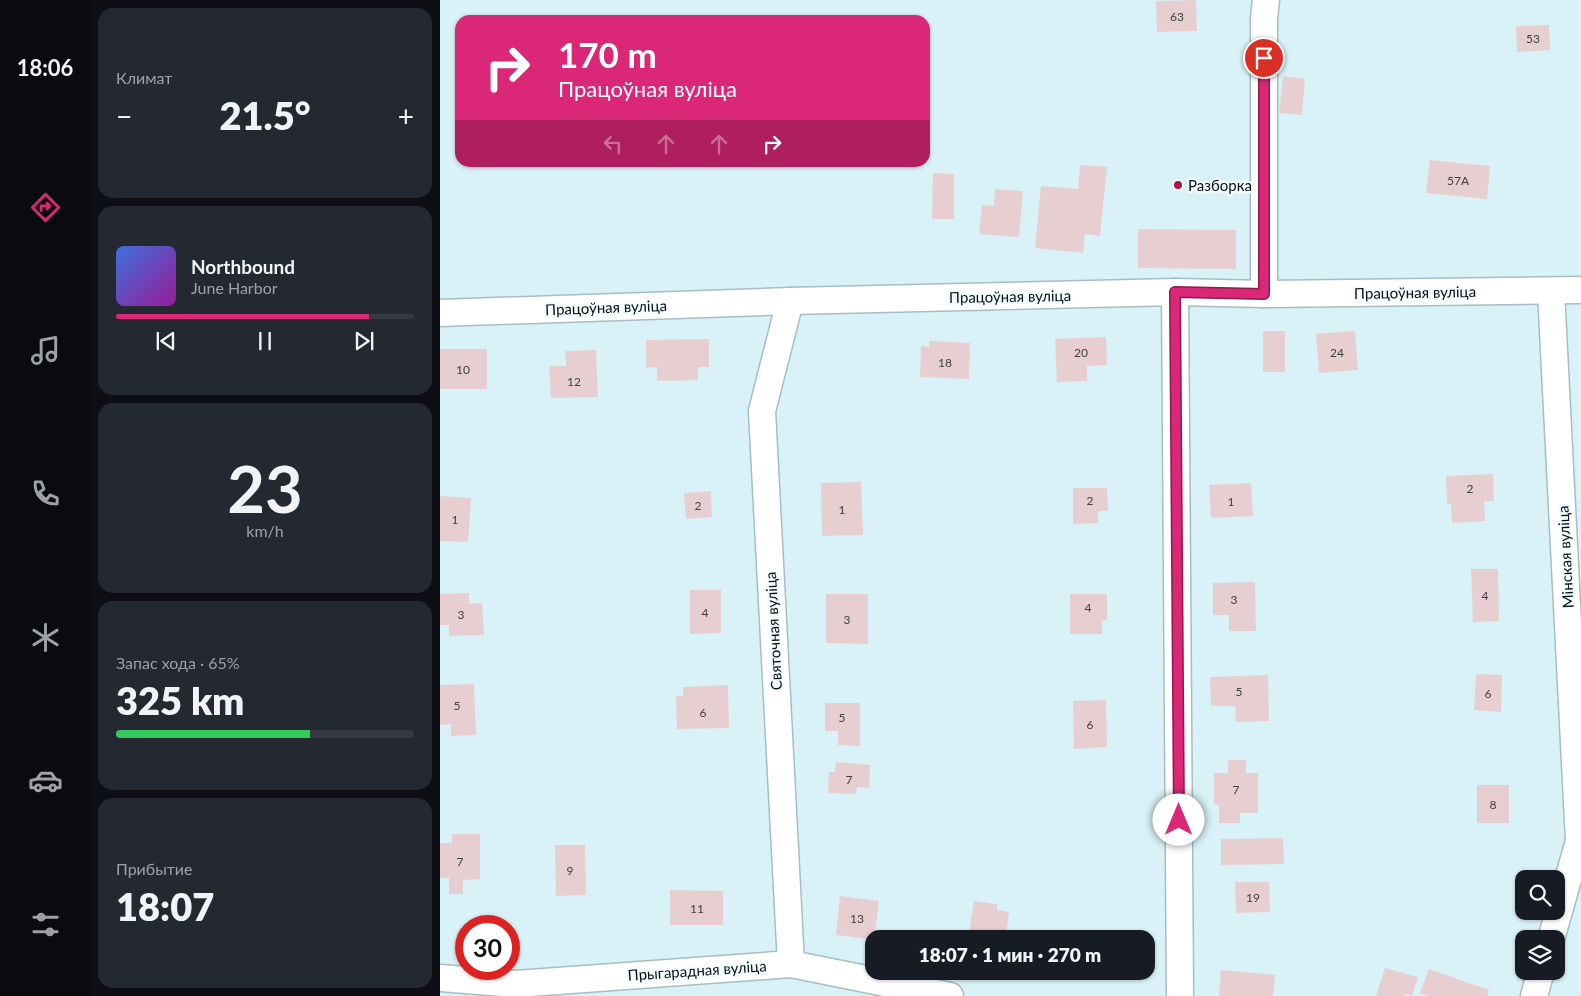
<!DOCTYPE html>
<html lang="ru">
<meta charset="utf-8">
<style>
body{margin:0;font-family:Lato,sans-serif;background:#242831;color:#f1f3f6;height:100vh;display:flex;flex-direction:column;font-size:19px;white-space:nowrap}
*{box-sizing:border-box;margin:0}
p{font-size:16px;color:#9ea1a6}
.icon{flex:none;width:28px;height:28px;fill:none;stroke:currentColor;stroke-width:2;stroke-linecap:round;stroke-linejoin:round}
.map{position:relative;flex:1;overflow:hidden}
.panel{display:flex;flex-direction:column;gap:8px;padding:8px;background:#0d0f14;width:350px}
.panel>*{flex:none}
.banner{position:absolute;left:15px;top:15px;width:475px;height:152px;border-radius:15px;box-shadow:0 1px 4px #0004;background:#db2777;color:#fff;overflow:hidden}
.controls{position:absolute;left:1075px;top:870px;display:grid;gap:10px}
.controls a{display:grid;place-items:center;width:50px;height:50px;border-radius:10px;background:#171b24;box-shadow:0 1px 4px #0004;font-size:25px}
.speed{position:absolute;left:15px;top:915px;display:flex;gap:10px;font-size:25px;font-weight:700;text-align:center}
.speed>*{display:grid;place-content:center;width:65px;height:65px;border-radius:50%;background:#171b24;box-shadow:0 1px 4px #0004;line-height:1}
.speed .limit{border:8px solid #d22;background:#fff;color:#111}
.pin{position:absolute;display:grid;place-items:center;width:42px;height:42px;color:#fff;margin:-21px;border:2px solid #fff;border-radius:50%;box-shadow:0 1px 5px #0007}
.me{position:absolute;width:55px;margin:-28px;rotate:0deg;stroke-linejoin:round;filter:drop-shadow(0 0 4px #0008)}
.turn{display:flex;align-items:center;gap:18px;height:105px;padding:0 20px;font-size:22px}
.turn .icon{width:65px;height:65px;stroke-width:2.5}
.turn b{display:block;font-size:35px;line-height:42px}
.lanes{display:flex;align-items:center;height:48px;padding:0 20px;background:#0003;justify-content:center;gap:25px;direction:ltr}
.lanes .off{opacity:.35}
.big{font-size:38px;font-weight:800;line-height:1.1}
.panel .card{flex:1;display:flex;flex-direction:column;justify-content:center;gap:8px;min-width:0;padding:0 18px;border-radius:15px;background:#242831}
.panel .dial{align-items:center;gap:0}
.dial b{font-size:65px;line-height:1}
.song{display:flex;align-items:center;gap:15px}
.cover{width:60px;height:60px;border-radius:8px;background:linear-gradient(135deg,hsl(220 70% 55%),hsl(300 70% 35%))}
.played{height:5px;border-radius:2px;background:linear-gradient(90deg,#db2777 85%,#363941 85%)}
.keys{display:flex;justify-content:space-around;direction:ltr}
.heat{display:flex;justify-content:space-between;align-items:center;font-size:28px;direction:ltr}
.charge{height:8px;border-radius:4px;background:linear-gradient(90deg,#34c759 65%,#363941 0)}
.trip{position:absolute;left:425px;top:930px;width:290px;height:50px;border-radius:15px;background:#171b24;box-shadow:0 1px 4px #0004;font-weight:800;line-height:50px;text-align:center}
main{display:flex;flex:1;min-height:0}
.dock{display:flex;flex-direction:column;width:90px;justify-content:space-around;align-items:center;background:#090b0e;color:#9ea1a6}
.dock .icon{width:35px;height:35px}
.dock .selected{color:#db2777}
.dock b{font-size:22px;color:#f1f3f6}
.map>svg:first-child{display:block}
.building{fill:#e7cfd1}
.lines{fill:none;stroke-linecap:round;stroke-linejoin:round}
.minor-casing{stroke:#a6bec3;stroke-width:29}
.minor{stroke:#fff;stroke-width:26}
.route-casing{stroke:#8e194d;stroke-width:12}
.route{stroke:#db2777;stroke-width:9}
.poi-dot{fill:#ac1844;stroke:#f2fcfe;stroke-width:2}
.labels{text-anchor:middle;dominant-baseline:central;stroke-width:4.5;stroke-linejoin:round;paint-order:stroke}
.number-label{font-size:12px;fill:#404042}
.poi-label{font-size:15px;fill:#081012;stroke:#f2fcfe;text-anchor:start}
.street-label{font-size:15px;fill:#081012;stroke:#f2fcfe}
</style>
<main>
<nav class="dock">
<b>18:06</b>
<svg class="icon selected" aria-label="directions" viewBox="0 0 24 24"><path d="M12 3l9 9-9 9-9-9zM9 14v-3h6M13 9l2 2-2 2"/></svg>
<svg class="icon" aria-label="music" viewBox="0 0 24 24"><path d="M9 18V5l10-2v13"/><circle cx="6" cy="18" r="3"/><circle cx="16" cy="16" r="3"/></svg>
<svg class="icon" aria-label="phone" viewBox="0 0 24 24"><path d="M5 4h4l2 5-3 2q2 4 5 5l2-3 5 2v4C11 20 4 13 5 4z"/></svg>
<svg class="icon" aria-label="climate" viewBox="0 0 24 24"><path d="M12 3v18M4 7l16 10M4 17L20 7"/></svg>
<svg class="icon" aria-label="car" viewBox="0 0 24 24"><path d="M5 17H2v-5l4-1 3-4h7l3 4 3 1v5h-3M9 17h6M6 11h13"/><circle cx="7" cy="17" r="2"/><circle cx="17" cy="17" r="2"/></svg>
<svg class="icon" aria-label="filters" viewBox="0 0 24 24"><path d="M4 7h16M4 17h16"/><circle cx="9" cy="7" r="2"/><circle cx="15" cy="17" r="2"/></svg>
</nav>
<section class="panel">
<div class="card"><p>Климат</p>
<div class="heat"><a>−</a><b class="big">21.5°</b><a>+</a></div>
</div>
<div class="card">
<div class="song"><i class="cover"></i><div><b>Northbound</b><p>June Harbor</p></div></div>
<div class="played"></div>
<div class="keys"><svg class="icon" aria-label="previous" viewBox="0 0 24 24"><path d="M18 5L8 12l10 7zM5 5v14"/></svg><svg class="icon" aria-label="pause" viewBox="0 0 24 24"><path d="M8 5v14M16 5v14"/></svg><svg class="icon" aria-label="next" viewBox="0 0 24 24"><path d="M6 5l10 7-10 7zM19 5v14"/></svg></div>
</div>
<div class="card dial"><b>23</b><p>km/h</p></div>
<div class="card"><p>Запас хода · 65%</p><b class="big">325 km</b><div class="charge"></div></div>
<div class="card"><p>Прибытие</p><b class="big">18:07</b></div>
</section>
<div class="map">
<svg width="1141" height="996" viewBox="0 0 1141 996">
<rect width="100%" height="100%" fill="#d9f2f7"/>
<g class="building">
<polygon points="756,0 757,31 717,32 716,1"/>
<polygon points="1109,25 1110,50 1077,52 1076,26"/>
<polygon points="843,76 865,79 862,115 839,113"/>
<polygon points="990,160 1050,166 1047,199 986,193"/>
<polygon points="640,165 667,167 660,236 645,234 643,253 595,248 601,186 638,189"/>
<polygon points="493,173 514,174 514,219 492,219"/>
<polygon points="555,189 583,191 579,237 539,234 542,205 554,206"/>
<polygon points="698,229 796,230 796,269 698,268"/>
<rect x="823" y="331" width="22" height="41"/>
<polygon points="915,331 918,370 879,373 876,334"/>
<polygon points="666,337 667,365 647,366 647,381 617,382 615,339"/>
<polygon points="269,339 269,367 258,367 258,380 217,381 217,367 206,368 206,340"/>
<polygon points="489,341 530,343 529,379 480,377 481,346 489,347"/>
<rect x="0" y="349" width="47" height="40"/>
<polygon points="156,350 158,397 111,398 109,366 126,366 125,351"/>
<polygon points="1053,474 1054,501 1044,501 1045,521 1012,523 1011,504 1007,504 1006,476"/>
<polygon points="421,482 423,535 382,536 381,483"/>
<polygon points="811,483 813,516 771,518 769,485"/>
<polygon points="633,488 667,488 668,511 658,511 658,523 633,524"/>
<polygon points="271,491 272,517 246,519 244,493"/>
<polygon points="0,496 31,498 28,542 0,541"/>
<polygon points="1031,569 1058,569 1059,621 1033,622"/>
<polygon points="815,582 816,631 789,631 789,615 773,615 773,583"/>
<polygon points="250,590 281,590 281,633 250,634"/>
<polygon points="29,593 29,604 42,603 44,635 9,636 9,625 0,625 0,594"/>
<polygon points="386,594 428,594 428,644 386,643"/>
<polygon points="630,594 667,594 667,620 662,621 662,634 630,634"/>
<polygon points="1036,674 1062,675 1061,712 1034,710"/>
<polygon points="828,675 829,721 796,722 795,706 771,706 770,677"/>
<polygon points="34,684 36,735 11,736 11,724 0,725 0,685"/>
<polygon points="288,685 289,728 237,729 236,696 243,696 243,687"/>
<polygon points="666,700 667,747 634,749 633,701"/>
<polygon points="385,703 420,703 420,746 398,745 398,731 385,731"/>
<polygon points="788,760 806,760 806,773 818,773 818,813 800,813 800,823 779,823 779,805 774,804 774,773 788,773"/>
<polygon points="396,762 430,765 429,788 417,787 416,794 388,793 389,772 395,772"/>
<rect x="1037" y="785" width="32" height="38"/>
<polygon points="12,834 40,834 40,879 23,880 23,894 9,894 9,878 0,878 0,843 12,843"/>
<polygon points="843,838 844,864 781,865 781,839"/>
<polygon points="115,845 145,845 146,895 116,896"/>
<polygon points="795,882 829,882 830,912 796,913"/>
<polygon points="230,890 283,891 283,925 230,925"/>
<polygon points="400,896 439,901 434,940 396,935"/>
<polygon points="534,901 557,904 557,910 569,912 566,935 553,933 552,939 528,939"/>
<polygon points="667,933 687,934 687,939 666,939"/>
<polygon points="945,968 978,977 972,996 965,994 964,996 936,996"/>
<polygon points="989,969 1049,990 1047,996 989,996 980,993"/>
<polygon points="781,970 835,975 833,996 779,996"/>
</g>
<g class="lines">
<g class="minor-casing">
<g id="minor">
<polyline points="1111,291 1139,841 1111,939"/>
<polyline points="735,292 740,996"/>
<polyline points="824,294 824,18 826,0"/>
<polyline points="350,301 322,411 351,964"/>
<polyline points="0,313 350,301 735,292 824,294 1141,290"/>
<polyline points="0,978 76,984 351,964 510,996"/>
<polyline points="1094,996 1101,971"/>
</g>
</g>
<use href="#minor" class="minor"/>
</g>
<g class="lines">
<g class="route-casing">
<polyline id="route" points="739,820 735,292 824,294 824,58"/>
</g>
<use href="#route" class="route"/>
</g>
<circle class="poi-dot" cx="738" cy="185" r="5"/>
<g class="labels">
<g class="number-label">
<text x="737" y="16">63</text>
<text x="1093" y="38">53</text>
<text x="1018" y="180">57А</text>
<text x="641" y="352">20</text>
<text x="897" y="352">24</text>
<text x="505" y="362">18</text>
<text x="23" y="369">10</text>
<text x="134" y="381">12</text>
<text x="1030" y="488">2</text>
<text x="650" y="500">2</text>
<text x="791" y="501">1</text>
<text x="258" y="505">2</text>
<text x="402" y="509">1</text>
<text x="15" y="519">1</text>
<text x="1045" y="595">4</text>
<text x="794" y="599">3</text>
<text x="648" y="607">4</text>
<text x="265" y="612">4</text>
<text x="21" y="614">3</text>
<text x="407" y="619">3</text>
<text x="799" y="691">5</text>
<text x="1048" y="693">6</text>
<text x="17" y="705">5</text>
<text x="263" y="712">6</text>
<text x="402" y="717">5</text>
<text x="650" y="724">6</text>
<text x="409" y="779">7</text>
<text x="796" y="789">7</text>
<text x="1053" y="804">8</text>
<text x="20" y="861">7</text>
<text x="130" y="870">9</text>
<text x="813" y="897">19</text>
<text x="257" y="908">11</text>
<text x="417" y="918">13</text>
</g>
<g class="poi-label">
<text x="748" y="185">Разборка</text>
</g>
<g class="street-label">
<text transform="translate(975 292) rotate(-1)">Працоўная вуліца</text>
<text transform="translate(570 296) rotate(-1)">Працоўная вуліца</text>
<text transform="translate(166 307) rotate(-2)">Працоўная вуліца</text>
<text transform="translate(1125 557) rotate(-93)">Мінская вуліца</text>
<text transform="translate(333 631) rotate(-93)">Святочная вуліца</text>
<text transform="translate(257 970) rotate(-4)">Прыгарадная вуліца</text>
</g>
</g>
</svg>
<div class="controls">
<a><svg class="icon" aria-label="search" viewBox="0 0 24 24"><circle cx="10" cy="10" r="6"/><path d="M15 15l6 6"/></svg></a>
<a><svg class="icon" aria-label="layers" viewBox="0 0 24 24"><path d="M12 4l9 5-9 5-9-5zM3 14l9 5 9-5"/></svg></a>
</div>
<div class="speed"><div class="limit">30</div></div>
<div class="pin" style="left:824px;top:58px;background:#d93025"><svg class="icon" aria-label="arrive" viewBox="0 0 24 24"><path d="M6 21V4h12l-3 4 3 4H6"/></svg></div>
<svg class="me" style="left:739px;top:820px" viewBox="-20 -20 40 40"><circle r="19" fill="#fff"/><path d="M0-13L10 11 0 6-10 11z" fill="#db2777"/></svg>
<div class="trip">18:07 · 1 мин · 270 m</div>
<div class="banner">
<div class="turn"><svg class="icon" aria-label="right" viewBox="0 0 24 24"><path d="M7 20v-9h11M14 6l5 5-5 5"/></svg><div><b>170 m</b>Працоўная вуліца</div></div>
<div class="lanes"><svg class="icon off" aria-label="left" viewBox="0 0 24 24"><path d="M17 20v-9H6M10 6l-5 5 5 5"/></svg><svg class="icon off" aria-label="ahead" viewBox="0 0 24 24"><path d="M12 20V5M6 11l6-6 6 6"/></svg><svg class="icon off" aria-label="ahead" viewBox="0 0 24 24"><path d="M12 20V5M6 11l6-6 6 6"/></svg><svg class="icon" aria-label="right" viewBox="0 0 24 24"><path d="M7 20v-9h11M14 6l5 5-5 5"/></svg></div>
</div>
</div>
</main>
